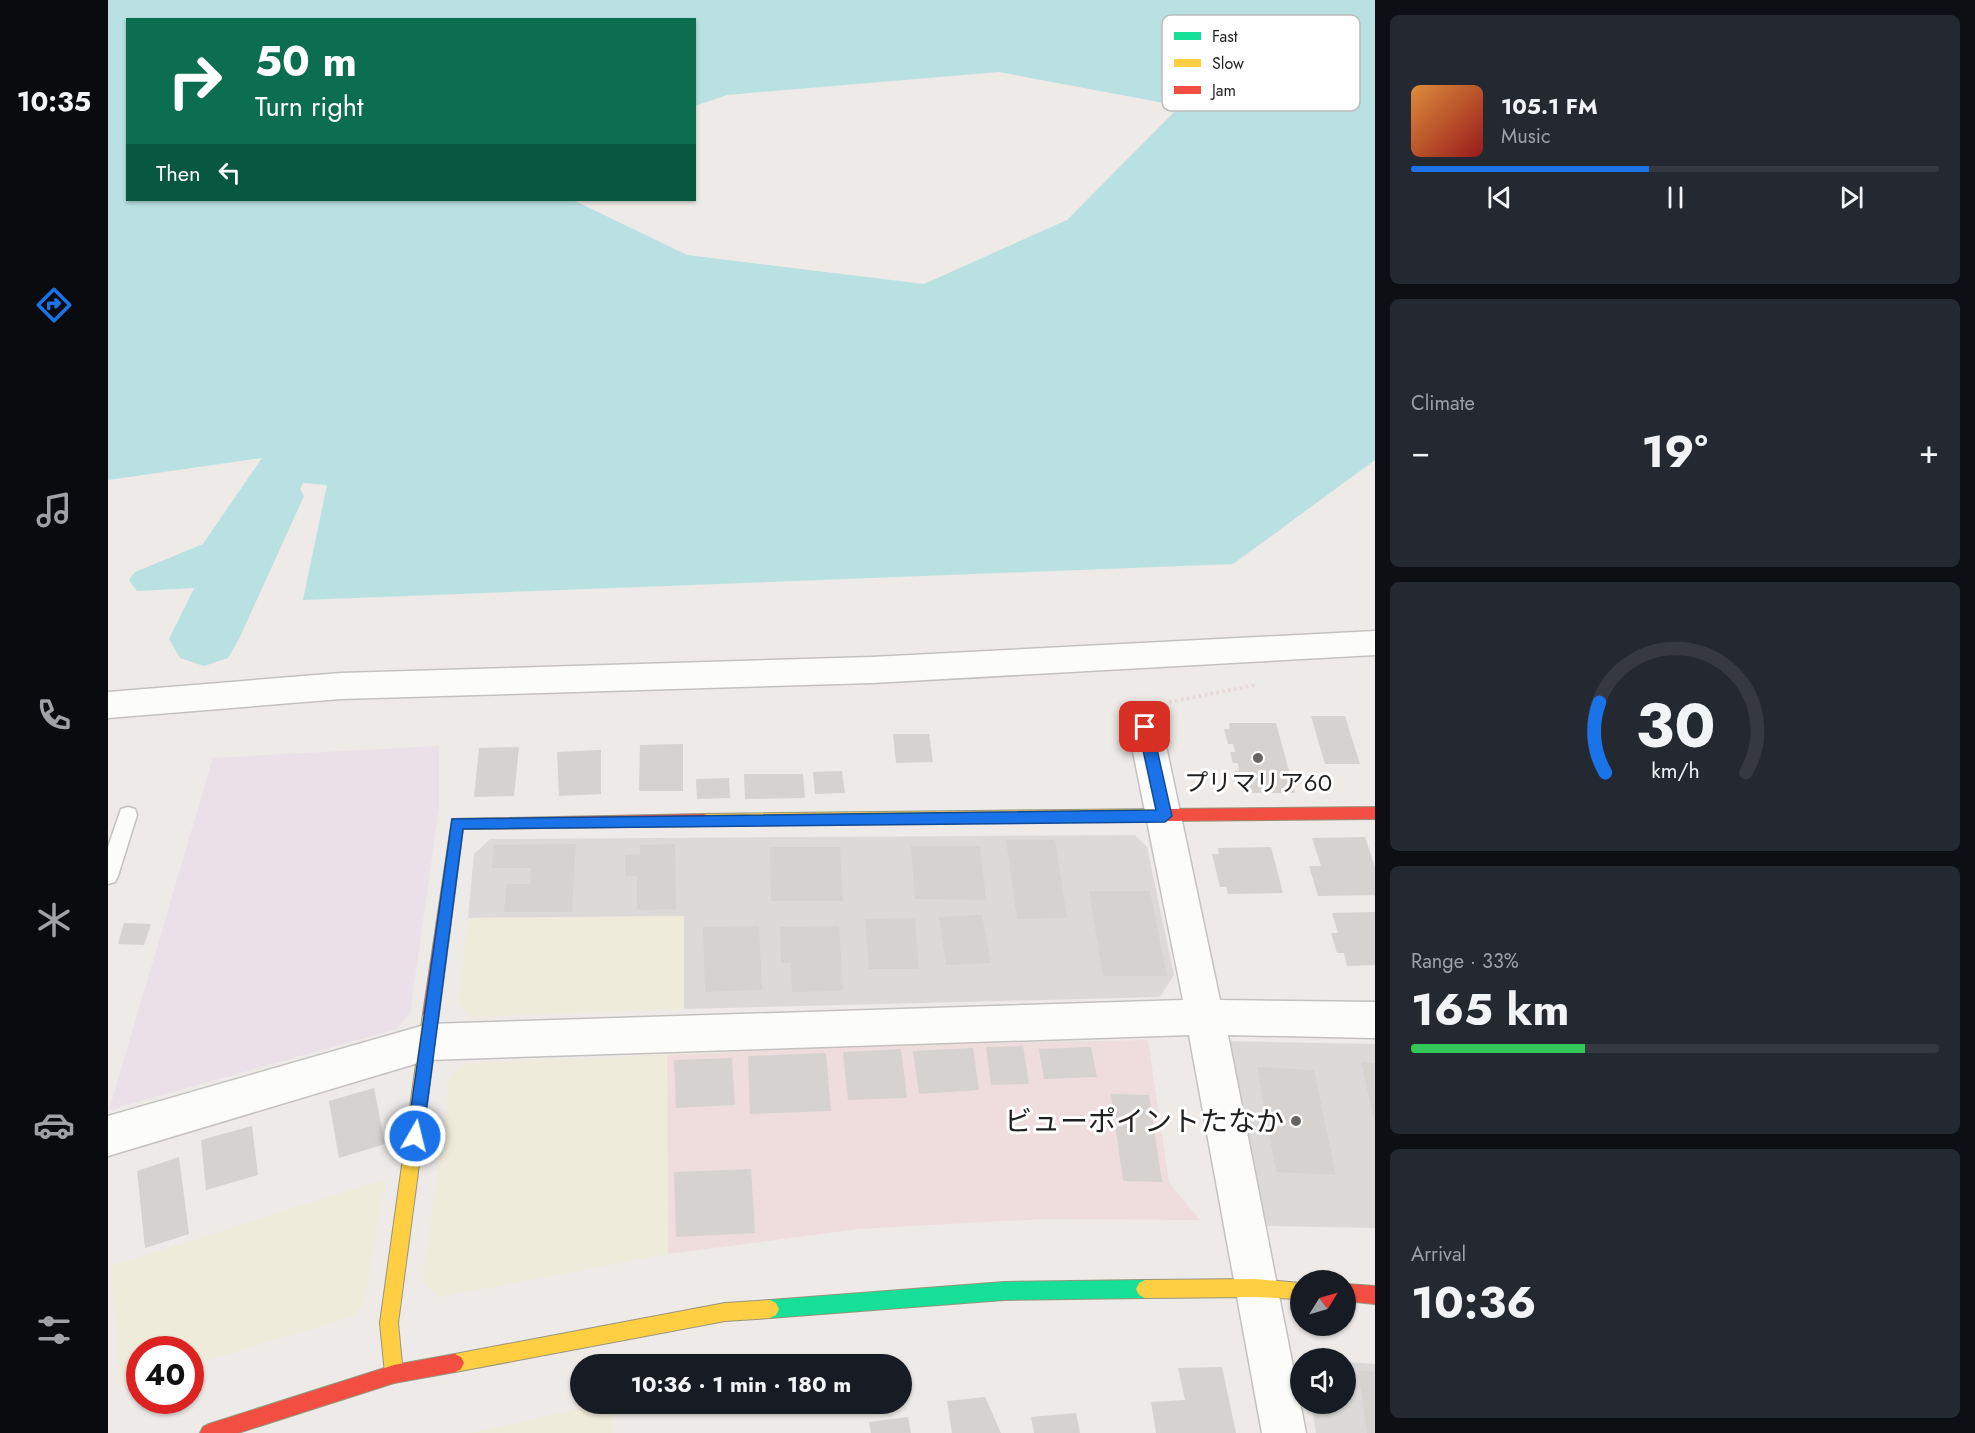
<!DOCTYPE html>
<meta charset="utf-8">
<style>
body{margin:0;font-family:Jost,"Noto Sans JP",sans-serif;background:#242831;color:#f1f3f6;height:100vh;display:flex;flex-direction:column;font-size:22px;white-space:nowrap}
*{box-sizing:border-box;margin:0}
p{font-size:20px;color:#9ea1a6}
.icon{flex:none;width:33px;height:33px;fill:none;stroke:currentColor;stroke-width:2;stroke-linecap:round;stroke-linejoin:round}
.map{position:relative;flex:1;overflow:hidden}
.drawer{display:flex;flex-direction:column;gap:15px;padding:15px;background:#0d0f14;width:600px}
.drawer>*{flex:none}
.guide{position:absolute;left:18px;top:18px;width:570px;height:183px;border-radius:0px;box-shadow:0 2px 4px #0004;background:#0b6e4f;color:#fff;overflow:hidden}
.needle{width:39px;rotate:53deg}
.controls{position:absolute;left:1182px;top:1270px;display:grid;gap:12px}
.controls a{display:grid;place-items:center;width:66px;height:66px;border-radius:50%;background:#171b24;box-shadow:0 2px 4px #0004;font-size:30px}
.speed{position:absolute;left:18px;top:1336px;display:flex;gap:12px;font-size:30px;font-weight:700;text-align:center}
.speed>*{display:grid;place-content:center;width:78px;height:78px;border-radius:50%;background:#171b24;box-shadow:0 2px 4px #0004;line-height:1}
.speed .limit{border:9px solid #d22;background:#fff;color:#111}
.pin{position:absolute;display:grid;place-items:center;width:51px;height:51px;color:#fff;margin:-26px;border-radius:12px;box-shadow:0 3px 9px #0006}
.me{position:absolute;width:66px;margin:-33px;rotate:8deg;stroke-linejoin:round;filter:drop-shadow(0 0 4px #0008)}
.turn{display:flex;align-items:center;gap:21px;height:126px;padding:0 30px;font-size:27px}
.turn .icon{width:78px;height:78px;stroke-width:2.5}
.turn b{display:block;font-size:42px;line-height:51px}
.then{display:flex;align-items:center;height:57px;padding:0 30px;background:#0003;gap:12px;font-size:22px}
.big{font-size:45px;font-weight:700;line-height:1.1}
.drawer .widget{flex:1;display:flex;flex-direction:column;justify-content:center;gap:9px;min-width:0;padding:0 21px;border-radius:9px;background:#242831}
.drawer .dial{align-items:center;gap:0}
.dial svg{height:156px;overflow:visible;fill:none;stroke:#363941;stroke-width:7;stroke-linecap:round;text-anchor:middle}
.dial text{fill:#f1f3f6;stroke:none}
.song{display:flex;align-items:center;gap:18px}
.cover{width:72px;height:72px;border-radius:9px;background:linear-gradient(135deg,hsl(30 70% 55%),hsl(0 70% 35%))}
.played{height:6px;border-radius:3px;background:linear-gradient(90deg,#1a73e8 45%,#363941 45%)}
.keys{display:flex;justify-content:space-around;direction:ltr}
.heat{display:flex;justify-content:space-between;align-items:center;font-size:33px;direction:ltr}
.charge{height:9px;border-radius:4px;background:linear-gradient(90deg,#34c759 33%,#363941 0)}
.trip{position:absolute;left:462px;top:1354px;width:342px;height:60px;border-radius:30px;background:#171b24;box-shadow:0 2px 4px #0004;font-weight:700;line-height:60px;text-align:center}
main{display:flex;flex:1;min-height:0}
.menu{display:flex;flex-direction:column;width:108px;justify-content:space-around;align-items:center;background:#090b0e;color:#9ea1a6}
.menu .icon{width:42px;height:42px}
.menu .active{color:#1a73e8}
.menu b{font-size:27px;color:#f1f3f6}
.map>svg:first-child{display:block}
.residential{fill:#dcdad9}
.commercial{fill:#efddde}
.industrial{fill:#ebdfe8}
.farmland{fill:#eeebda}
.water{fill:#b9e1e1;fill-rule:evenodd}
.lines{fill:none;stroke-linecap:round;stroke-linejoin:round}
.river{fill:#b9e1e1;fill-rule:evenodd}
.building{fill:#d5d2d0}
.lane-casing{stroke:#c4c2c1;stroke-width:3}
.street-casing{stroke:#c4c2c1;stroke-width:3}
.fast-casing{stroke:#98957e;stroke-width:2}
.slow-casing{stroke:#98957e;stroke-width:2}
.jam-casing{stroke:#98957e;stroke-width:2}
.path{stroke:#ebd9da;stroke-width:4;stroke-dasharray:3 3;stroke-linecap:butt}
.lane{fill:#fcfcfb;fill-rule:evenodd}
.street{fill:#fcfcfb;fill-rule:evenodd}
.fast{fill:#16e098;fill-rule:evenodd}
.slow{fill:#ffcf43;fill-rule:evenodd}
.jam{fill:#f24e42;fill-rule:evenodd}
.route{fill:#1a73e8;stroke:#114b97;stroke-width:1.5}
.poi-dot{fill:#666564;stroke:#fff;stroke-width:2}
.labels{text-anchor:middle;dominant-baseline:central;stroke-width:6;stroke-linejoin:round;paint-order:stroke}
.poi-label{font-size:24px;fill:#1e1e1e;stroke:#fff}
.near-poi-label{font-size:28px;fill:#1e1e1e;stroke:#fff;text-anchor:end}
.key{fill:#fff;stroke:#bcbcbc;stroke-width:1.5}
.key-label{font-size:16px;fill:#1e1e1e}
</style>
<main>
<nav class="menu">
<b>10:35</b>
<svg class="icon active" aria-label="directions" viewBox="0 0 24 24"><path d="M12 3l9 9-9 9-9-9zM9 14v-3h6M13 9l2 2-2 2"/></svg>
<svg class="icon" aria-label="music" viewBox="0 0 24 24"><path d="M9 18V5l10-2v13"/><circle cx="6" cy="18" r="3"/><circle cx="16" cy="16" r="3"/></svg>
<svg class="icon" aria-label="phone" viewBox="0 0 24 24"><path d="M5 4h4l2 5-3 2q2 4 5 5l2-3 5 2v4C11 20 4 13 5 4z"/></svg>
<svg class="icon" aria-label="climate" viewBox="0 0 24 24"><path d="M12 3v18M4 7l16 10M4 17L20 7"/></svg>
<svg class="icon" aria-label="car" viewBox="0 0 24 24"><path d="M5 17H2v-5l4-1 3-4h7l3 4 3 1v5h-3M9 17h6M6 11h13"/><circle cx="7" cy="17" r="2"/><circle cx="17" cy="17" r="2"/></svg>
<svg class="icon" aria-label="filters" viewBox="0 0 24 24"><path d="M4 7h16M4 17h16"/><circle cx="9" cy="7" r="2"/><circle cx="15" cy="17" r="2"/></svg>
</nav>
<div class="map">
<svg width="1267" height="1433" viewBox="0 0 1267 1433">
<rect width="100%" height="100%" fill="#edeae7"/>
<g class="residential">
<polygon points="1027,835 1039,847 1066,975 1052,997 576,1009 576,916 360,918 366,854 382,839"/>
<polygon points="1118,1041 1267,1044 1267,1228 1158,1226"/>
<polygon points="1238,1362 1267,1364 1267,1433 1208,1433 1203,1404 1238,1404"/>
</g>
<polygon class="commercial" points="1040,1040 1061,1183 1092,1220 935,1219 751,1229 560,1254 559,1055 796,1044"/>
<polygon class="industrial" points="331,746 331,807 302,1013 288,1029 1,1110 105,758"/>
<g class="farmland">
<polygon points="576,916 576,1009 362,1017 350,1003 360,918"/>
<polygon points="559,1055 560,1254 331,1297 315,1281 342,1076 357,1063"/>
<polygon points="277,1179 257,1300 246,1316 83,1365 82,1350 32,1350 31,1380 12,1386 3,1266"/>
<polygon points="495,1404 503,1404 506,1433 362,1433"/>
</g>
<path class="water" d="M0,0h1267v460l-142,104 -930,36 24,-115 -24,-2 -48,102 -118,6 -8,-11 6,-8 68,-28 59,-86 -154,22zM20,20h566l1,86 32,-11 272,-23 181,34 -113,114 -143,64 -237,-29 -114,-55h-445z"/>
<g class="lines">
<polygon class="river" points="164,473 187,480 196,496 131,639 120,658 96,666 72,658 61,639 132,496 141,480"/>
</g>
<g class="building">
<polygon points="1203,716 1237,716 1252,764 1217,764"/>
<polygon points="1121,723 1168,723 1187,793 1139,793 1137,788 1130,787 1126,771 1131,771 1130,763 1125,763 1122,752 1127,752 1125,744 1120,744 1116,729 1122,729"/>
<polygon points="785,734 821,734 825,762 788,763"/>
<polygon points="575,744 575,791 531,791 532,745"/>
<polygon points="411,747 406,796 366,797 371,748"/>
<polygon points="493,750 493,794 451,796 449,752"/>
<polygon points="734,771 737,793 707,794 705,772"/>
<polygon points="636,774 695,774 697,798 637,799"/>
<polygon points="621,778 622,798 589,799 588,779"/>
<polygon points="1257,837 1267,867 1267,895 1210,896 1201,866 1213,866 1204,838"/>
<polygon points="898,840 947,840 959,918 909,919"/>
<polygon points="468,844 464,912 396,912 398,884 422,884 423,868 384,868 386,845"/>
<polygon points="567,844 568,909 529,910 529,876 517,876 517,855 532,854 532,845"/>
<polygon points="803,846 872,846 878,900 807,899"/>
<polygon points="662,847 732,847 735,901 663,901"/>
<polygon points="1163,847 1175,893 1120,894 1118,887 1112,887 1104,854 1111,854 1110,848"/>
<polygon points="981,891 1042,891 1059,976 995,976"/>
<polygon points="1267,912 1267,965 1239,966 1236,953 1229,953 1223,933 1230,933 1224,913"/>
<polygon points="874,915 883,963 838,965 831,917"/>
<polygon points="807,918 811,969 761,969 757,919"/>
<polygon points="16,923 43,924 36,945 10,944"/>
<polygon points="651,926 654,990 597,992 595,927"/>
<polygon points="731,926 735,991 684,992 683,963 673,963 672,927"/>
<polygon points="915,1046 921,1084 883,1085 878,1047"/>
<polygon points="983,1047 989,1077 936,1079 931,1049"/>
<polygon points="865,1048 871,1090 811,1094 805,1051"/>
<polygon points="793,1049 799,1098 740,1100 735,1052"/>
<polygon points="718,1053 723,1111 642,1114 640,1056"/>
<polygon points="624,1058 627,1105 568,1108 566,1060"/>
<polygon points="1253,1062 1267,1063 1267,1120 1266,1120"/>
<polygon points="1149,1067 1206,1070 1228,1175 1168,1172"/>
<polygon points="266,1088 277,1144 231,1158 221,1101"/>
<polygon points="1003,1094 1041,1095 1054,1182 1015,1181"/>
<polygon points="144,1126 150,1175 98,1190 93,1140"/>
<polygon points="71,1157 81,1234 37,1248 29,1171"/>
<polygon points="643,1169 647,1233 568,1237 566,1172"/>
<polygon points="1114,1367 1128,1433 1048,1433 1043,1402 1077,1400 1070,1368"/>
<polygon points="1250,1370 1267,1372 1267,1433 1259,1433"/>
<polygon points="877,1397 893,1433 844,1433 839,1401"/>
<polygon points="968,1413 972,1433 926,1433 923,1417"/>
<polygon points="800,1417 803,1433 763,1433 761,1422"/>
</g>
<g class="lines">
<g class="lane-casing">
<polygon id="lane" points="20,807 27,809 29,815 10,876 7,882 0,884 0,847 13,809"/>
</g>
<g class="street-casing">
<g id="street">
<polygon points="1267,631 1267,655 764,683 233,699 0,718 0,692 233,673 764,657"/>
<polygon points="1037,714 1049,717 1054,727 1112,1000 1267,1002 1267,1038 1120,1035 1198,1433 1154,1433 1081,1035 320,1060 0,1156 0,1116 320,1024 1075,1000 1020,727 1025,717"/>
</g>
</g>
<g class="fast-casing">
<polygon id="fast" points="1037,1280 1043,1283 1046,1289 1043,1295 1037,1298 896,1300 662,1318 656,1315 653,1309 656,1303 662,1300 896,1282"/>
</g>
<g class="slow-casing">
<g id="slow">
<polygon points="1058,809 1063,811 1065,815 1063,819 1058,821 596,826 591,824 589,820 591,816 596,814"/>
<polygon points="323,1007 328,1009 331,1014 290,1323 295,1374 292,1380 286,1383 280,1380 277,1374 272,1323 315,1014 318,1009"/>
<polygon points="1147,1279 1192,1283 1192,1299 1147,1297 1037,1298 1031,1295 1028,1289 1031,1283 1037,1280"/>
<polygon points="662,1300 668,1303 671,1309 668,1315 662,1318 617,1321 347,1372 341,1369 338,1363 341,1357 347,1354 617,1303"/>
</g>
</g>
<g class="jam-casing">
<g id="jam">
<polygon points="1267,807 1267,819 1058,821 1053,819 1051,815 1053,811 1058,809"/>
<polygon points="596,814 601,816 603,820 601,824 596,826 355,829 331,1014 328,1019 323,1021 318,1019 315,1014 344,819"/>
<polygon points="1238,1284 1267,1286 1267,1304 1238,1301"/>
<polygon points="347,1354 353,1357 356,1363 353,1369 347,1372 286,1383 130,1433 92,1433 95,1427 101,1424 286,1365"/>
</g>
</g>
<polyline class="path" points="1061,702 1148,685"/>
<use href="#lane" class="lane"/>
<use href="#street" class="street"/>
<use href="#fast" class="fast"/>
<use href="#slow" class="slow"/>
<use href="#jam" class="jam"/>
</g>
<polygon class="route" points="1037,721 1044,727 1064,816 1057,822 355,829 315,1136 313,1141 307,1144 301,1141 299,1136 344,819 1048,810 1030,727"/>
<g class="poi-dot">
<circle cx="1150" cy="758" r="6"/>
<circle cx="1188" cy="1121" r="6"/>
</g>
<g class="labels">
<g class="poi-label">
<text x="1150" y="782">プリマリア60</text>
</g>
<g class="near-poi-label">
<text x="1176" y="1121">ビューポイントたなか</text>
</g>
</g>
<rect x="1054" y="15" width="198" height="96" rx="9" class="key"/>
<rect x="1066" y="32" width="27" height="8" fill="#16e098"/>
<rect x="1066" y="59" width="27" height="8" fill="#ffcf43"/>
<rect x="1066" y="86" width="27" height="8" fill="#f24e42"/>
<g class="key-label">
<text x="1104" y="42">Fast</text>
<text x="1104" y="69">Slow</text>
<text x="1104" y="96">Jam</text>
</g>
</svg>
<div class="controls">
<a><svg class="needle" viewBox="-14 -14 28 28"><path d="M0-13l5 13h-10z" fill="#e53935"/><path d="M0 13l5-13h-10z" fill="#9ea1a6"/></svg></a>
<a><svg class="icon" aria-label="sound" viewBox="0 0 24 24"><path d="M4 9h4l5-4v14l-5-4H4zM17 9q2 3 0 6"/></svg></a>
</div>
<div class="speed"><div class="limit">40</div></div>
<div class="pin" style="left:1037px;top:727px;background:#d93025"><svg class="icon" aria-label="arrive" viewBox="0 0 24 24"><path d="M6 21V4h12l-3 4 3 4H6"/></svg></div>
<svg class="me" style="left:307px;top:1136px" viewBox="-20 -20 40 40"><circle r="17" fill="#1a73e8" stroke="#fff" stroke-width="3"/><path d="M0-11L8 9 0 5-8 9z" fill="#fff"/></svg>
<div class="trip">10:36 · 1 min · 180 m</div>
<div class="guide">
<div class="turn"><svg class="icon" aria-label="right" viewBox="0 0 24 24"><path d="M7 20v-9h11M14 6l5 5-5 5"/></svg><div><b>50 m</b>Turn right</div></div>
<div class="then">Then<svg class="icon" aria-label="left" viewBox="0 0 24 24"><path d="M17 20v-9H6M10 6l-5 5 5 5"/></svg></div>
</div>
</div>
<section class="drawer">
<div class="widget">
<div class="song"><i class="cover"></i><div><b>105.1 FM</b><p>Music</p></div></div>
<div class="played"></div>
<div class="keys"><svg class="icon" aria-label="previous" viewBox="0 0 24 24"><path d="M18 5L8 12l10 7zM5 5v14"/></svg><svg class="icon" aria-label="pause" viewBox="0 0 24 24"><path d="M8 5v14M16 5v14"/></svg><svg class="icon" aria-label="next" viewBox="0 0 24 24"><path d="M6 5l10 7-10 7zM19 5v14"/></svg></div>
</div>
<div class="widget"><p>Climate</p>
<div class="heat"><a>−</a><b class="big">19°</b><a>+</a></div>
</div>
<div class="widget dial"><svg viewBox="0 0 100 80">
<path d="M14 69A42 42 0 1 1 86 69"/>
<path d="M14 69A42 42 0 0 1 11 33" stroke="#1a73e8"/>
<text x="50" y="56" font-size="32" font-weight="700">30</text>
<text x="50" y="72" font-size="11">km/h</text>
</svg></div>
<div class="widget"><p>Range · 33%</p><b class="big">165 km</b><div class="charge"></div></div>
<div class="widget"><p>Arrival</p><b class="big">10:36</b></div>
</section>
</main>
